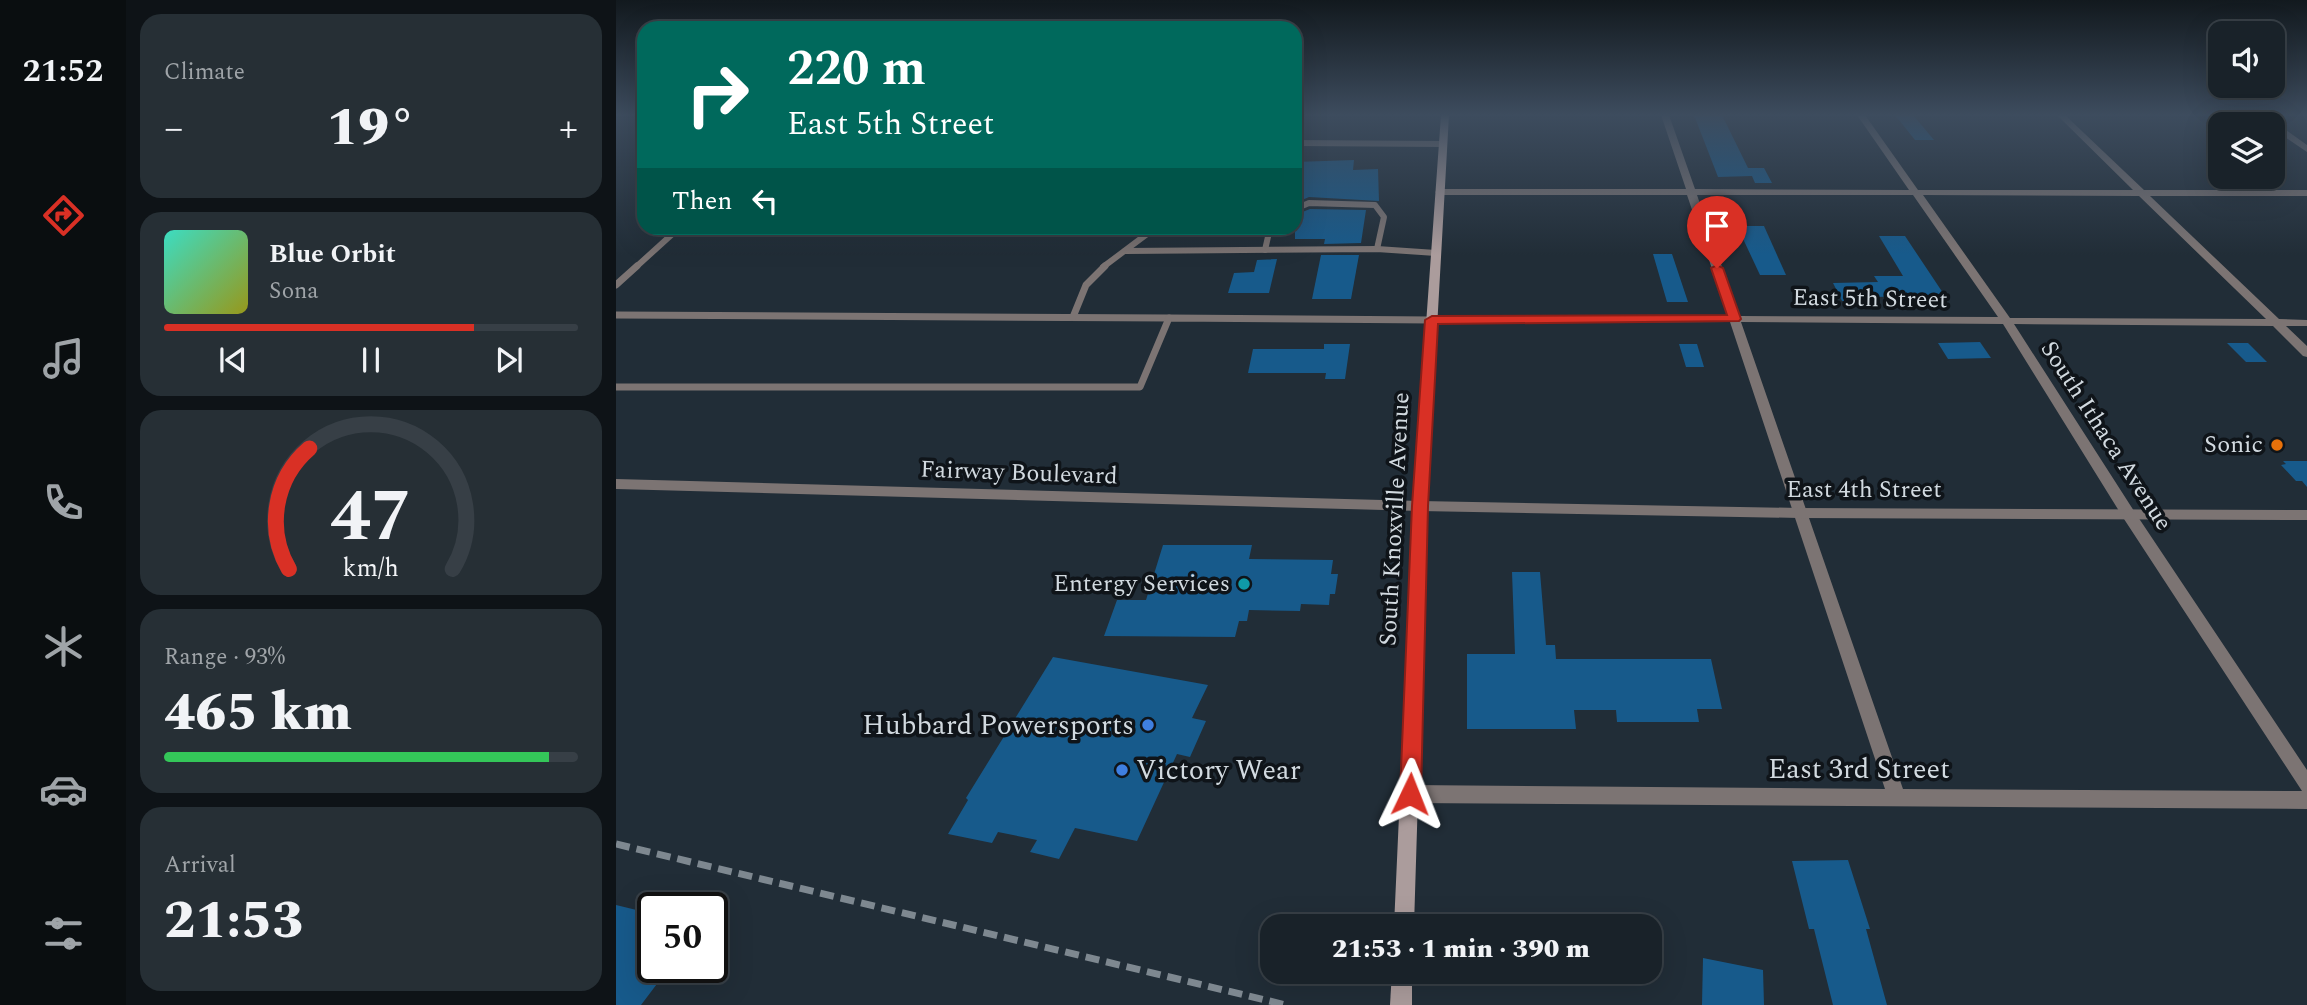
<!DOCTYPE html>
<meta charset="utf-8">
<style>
body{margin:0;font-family:Spectral,serif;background:#262f35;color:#f1f3f6;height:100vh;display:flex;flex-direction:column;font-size:26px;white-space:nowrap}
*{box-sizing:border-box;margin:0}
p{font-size:23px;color:#9fa4a8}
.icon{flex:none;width:38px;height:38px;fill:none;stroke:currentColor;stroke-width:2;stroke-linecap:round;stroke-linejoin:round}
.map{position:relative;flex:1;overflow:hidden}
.panel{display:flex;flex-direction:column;gap:14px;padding:14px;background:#0e1317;width:490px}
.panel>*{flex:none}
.banner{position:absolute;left:21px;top:21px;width:665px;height:214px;border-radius:21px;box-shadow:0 7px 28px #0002,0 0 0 2px #373f46;background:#00695c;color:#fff;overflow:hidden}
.buttons{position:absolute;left:1592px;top:21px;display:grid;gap:14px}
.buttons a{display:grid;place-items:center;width:77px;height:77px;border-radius:14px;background:#192229;box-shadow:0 7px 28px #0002,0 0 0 2px #373f46;font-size:35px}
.speed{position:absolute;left:21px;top:892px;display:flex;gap:14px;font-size:35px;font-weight:700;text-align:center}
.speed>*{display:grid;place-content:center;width:91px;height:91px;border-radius:50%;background:#192229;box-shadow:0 7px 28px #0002,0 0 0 2px #373f46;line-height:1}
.speed .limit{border:4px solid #111;border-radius:10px;background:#fff;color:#111}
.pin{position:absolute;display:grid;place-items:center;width:60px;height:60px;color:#fff;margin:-72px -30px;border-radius:50% 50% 50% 0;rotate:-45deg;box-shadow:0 0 7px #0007}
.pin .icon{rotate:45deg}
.me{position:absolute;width:77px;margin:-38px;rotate:2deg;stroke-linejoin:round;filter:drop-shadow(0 0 5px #0008)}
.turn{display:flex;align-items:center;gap:24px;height:147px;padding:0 35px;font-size:32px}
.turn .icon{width:91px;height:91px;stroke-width:2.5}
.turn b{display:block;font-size:49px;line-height:60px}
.then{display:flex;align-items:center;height:66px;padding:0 35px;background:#0003;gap:14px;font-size:26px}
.big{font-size:52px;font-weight:800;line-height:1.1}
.panel .tile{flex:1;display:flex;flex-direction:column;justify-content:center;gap:10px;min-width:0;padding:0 24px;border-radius:21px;background:#262f35}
.panel .dial{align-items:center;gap:0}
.dial svg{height:182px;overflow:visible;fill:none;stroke:#373f46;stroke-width:7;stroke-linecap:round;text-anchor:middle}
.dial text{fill:#f1f3f6;stroke:none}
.song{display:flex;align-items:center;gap:21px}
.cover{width:84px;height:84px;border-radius:10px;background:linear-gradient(135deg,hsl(170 70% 55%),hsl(60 70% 35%))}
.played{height:7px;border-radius:4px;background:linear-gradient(90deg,#d93025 75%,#373f46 75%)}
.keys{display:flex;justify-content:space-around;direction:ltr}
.heat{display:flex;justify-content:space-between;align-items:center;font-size:38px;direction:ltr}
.charge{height:10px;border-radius:5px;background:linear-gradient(90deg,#34c759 93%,#373f46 0)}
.trip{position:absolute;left:644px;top:914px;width:402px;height:70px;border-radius:21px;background:#192229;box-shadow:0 7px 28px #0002,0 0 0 2px #373f46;font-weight:800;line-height:70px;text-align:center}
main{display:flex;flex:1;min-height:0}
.dock{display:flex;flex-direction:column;width:126px;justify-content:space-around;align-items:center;background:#0a0e10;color:#9fa4a8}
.dock .icon{width:49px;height:49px}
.dock .selected{color:#d93025}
.dock b{font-size:32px;color:#f1f3f6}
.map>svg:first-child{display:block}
.building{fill:#175a8b}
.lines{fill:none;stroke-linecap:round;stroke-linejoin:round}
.service-far1{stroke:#7c7473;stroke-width:6}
.service{stroke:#7c7473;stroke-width:7}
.minor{fill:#7c7473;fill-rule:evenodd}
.tertiary{fill:#7c7473;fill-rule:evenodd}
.secondary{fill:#ab9c9c;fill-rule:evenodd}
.rail{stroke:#7e8890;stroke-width:7;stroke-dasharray:14 7;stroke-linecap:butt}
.route{fill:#d93025;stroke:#8d1f18;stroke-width:2}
.food-dot{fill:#e8710a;stroke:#0f1419;stroke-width:2.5}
.culture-dot{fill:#0f9aa8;stroke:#0f1419;stroke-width:2.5}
.shop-dot{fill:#3f7fe0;stroke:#0f1419;stroke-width:2.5}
.labels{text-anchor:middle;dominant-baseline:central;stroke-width:7;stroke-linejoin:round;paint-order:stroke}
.street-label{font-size:24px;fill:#d2dae0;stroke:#0f1419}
.poi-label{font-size:24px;fill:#d2dae0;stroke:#0f1419;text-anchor:end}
.near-poi-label{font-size:28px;fill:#d2dae0;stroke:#0f1419;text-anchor:end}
.near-street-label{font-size:28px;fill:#d2dae0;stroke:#0f1419}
</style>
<main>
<nav class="dock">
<b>21:52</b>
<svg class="icon selected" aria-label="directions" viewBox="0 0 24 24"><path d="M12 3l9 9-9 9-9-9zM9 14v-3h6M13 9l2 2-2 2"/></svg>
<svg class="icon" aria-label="music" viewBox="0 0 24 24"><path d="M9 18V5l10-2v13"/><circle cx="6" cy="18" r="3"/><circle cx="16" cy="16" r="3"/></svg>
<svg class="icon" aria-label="phone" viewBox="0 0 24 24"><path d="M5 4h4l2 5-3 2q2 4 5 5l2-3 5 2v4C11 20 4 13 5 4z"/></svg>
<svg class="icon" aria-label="climate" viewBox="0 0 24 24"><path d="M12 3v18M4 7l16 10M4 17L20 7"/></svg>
<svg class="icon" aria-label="car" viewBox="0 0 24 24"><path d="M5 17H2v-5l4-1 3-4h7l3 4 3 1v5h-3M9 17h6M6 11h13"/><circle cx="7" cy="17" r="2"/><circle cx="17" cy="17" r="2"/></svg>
<svg class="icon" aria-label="filters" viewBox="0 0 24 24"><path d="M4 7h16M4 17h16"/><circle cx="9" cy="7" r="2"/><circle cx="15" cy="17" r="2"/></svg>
</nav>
<section class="panel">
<div class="tile"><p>Climate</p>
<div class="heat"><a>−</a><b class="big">19°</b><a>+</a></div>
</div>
<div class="tile">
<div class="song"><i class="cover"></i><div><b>Blue Orbit</b><p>Sona</p></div></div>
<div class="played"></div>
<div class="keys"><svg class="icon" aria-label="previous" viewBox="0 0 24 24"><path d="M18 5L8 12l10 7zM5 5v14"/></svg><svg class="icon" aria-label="pause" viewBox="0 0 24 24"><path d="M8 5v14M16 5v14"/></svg><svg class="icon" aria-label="next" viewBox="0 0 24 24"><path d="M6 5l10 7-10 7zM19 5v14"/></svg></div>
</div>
<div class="tile dial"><svg viewBox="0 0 100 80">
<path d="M14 69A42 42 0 1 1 86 69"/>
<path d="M14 69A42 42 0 0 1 23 16" stroke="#d93025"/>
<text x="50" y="56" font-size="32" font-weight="700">47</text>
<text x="50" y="72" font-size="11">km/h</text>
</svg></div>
<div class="tile"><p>Range · 93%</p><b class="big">465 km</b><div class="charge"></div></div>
<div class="tile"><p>Arrival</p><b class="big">21:53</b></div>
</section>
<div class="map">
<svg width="1691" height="1005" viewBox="0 0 1691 1005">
<rect width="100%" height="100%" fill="#212d37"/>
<g class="building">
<polygon points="1078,115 1106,115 1132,168 1148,168 1156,183 1139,183 1136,176 1102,177"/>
<polygon points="1279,115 1297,115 1318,140 1299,140"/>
<polygon points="738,160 737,170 762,169 763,201 693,197 679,203 679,162"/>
<polygon points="694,209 750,210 745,243 708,244 709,239 679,239 679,215"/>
<polygon points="1121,226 1148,226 1170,275 1144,275"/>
<polygon points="1263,236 1289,236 1329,296 1250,297 1252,301 1226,301 1217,283 1262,282 1258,276 1287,276"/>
<polygon points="1037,254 1056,254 1072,302 1051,302"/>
<polygon points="705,255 743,255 735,299 696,299"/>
<polygon points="661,259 653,293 612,293 618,273 638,272 641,260"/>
<polygon points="1364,342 1375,358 1332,359 1322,343"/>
<polygon points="1611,343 1632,343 1651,362 1630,362"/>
<polygon points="708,344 734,344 729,379 709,379 710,373 632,373 637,349 708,349"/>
<polygon points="1063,344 1081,344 1088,367 1070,367"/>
<polygon points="1667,461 1691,461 1691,487 1686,481 1680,481 1665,465 1670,464"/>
<polygon points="547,545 636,545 633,559 717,560 715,574 722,574 719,594 714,594 713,605 685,604 684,611 633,610 631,621 623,621 619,637 488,636 501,600 530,600"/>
<polygon points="896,572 924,572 930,645 939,645 940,659 1095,659 1106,709 1081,709 1083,722 1001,722 1000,710 958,710 960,729 851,729 851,654 899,654"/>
<polygon points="437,657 592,685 576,718 590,721 574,757 561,754 521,841 459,828 443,859 414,852 421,840 382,832 376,843 332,834 352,800 350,798"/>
<polygon points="1232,860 1254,929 1250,929 1271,1005 1217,1005 1198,929 1193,929 1176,861"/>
<polygon points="0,905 37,914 37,968 53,968 25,1005 0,1005"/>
<polygon points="1087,958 1147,970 1148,1005 1086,1005"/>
</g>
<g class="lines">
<g class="service-far1">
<polyline points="679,143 828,144"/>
<polyline points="679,209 693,203 759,205 768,217 761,249"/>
<polyline points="649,250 654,228"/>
<polyline points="509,251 761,249 820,253"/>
<polyline points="20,267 63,228"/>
<polyline points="487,267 539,228"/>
</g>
<g class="service">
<polyline points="0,285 21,266"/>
<polyline points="0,315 553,318"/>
<polyline points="457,317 470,285 489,266"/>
<polyline points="0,387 524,387 553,318 816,320"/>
</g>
<g class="minor">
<path d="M1045,115h8l26,74 214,1 -52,-75h8l53,75h215l-76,-75h8l79,75h163v6h-157l129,123 28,1v6h-21l21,20v11l-4,-1 -30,-30 -259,-2 120,187 173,259v39l-897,-6 -6,-3 -3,-6 3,-6 6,-3 475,4 -155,-467 -298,1 -6,-3 6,-3 296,-1 -41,-121h-247l-5,-3 5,-3h246zM1081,195h216l85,122 -259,-1zM1307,195l216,1 127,123 -256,-1zM1125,322l262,2 121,195 178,272 -399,-2z"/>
<polygon points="1640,115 1649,115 1691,145 1691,152 1657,129 1657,124 1651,124"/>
</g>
<polygon class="tertiary" points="0,479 804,501 1183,508 1691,510 1691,520 1183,518 804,511 0,489"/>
<g class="secondary">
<polygon points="825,115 833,115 811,506 798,926 778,926 797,506"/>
<polygon points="776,971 796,971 796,1005 774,1005"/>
</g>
<polyline class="rail" points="0,844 670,1005"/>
</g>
<linearGradient id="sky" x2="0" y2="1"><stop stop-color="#12191e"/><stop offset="0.45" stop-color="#3d4c5e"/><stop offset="1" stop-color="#3d4c5e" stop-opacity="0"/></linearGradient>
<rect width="1691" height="255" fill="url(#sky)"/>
<polygon class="route" points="1101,265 1107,268 1125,319 1123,321 822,324 812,506 805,794 801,800 794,803 787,800 784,794 796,506 809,320 816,316 1111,315 1095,268"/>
<circle class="food-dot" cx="1661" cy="445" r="7"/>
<circle class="culture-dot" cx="628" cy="584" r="7"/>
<g class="shop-dot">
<circle cx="532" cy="725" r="7"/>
<circle cx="506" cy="770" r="7"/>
</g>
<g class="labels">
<g class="street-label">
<text transform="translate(1254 299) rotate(1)">East 5th Street</text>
<text transform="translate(1490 436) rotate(57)">South Ithaca Avenue</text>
<text transform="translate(403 473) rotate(2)">Fairway Boulevard</text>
<text x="1248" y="490">East 4th Street</text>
<text transform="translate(779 519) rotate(-87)">South Knoxville Avenue</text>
</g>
<g class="poi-label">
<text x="1647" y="445">Sonic</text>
<text x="614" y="584">Entergy Services</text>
</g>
<g class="near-poi-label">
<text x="518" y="725">Hubbard Powersports</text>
<text x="520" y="770" text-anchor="start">Victory Wear</text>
</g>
<g class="near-street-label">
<text x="1243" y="769">East 3rd Street</text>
</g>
</g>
</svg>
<div class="buttons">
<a><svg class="icon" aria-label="sound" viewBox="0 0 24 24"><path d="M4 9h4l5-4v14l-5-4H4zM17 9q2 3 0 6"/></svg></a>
<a><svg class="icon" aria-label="layers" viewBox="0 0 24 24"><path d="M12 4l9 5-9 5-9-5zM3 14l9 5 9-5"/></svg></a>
</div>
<div class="speed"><div class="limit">50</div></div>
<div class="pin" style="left:1101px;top:268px;background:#d93025"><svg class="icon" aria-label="arrive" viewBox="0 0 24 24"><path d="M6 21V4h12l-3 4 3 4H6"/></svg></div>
<svg class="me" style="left:794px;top:794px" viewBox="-20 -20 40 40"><path d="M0-17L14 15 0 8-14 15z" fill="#d93025" stroke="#fff" stroke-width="4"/></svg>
<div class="trip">21:53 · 1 min · 390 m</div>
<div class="banner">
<div class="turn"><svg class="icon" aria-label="right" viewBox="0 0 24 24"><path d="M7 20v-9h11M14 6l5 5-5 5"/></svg><div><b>220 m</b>East 5th Street</div></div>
<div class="then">Then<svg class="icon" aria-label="left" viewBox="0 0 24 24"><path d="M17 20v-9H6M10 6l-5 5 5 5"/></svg></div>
</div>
</div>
</main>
